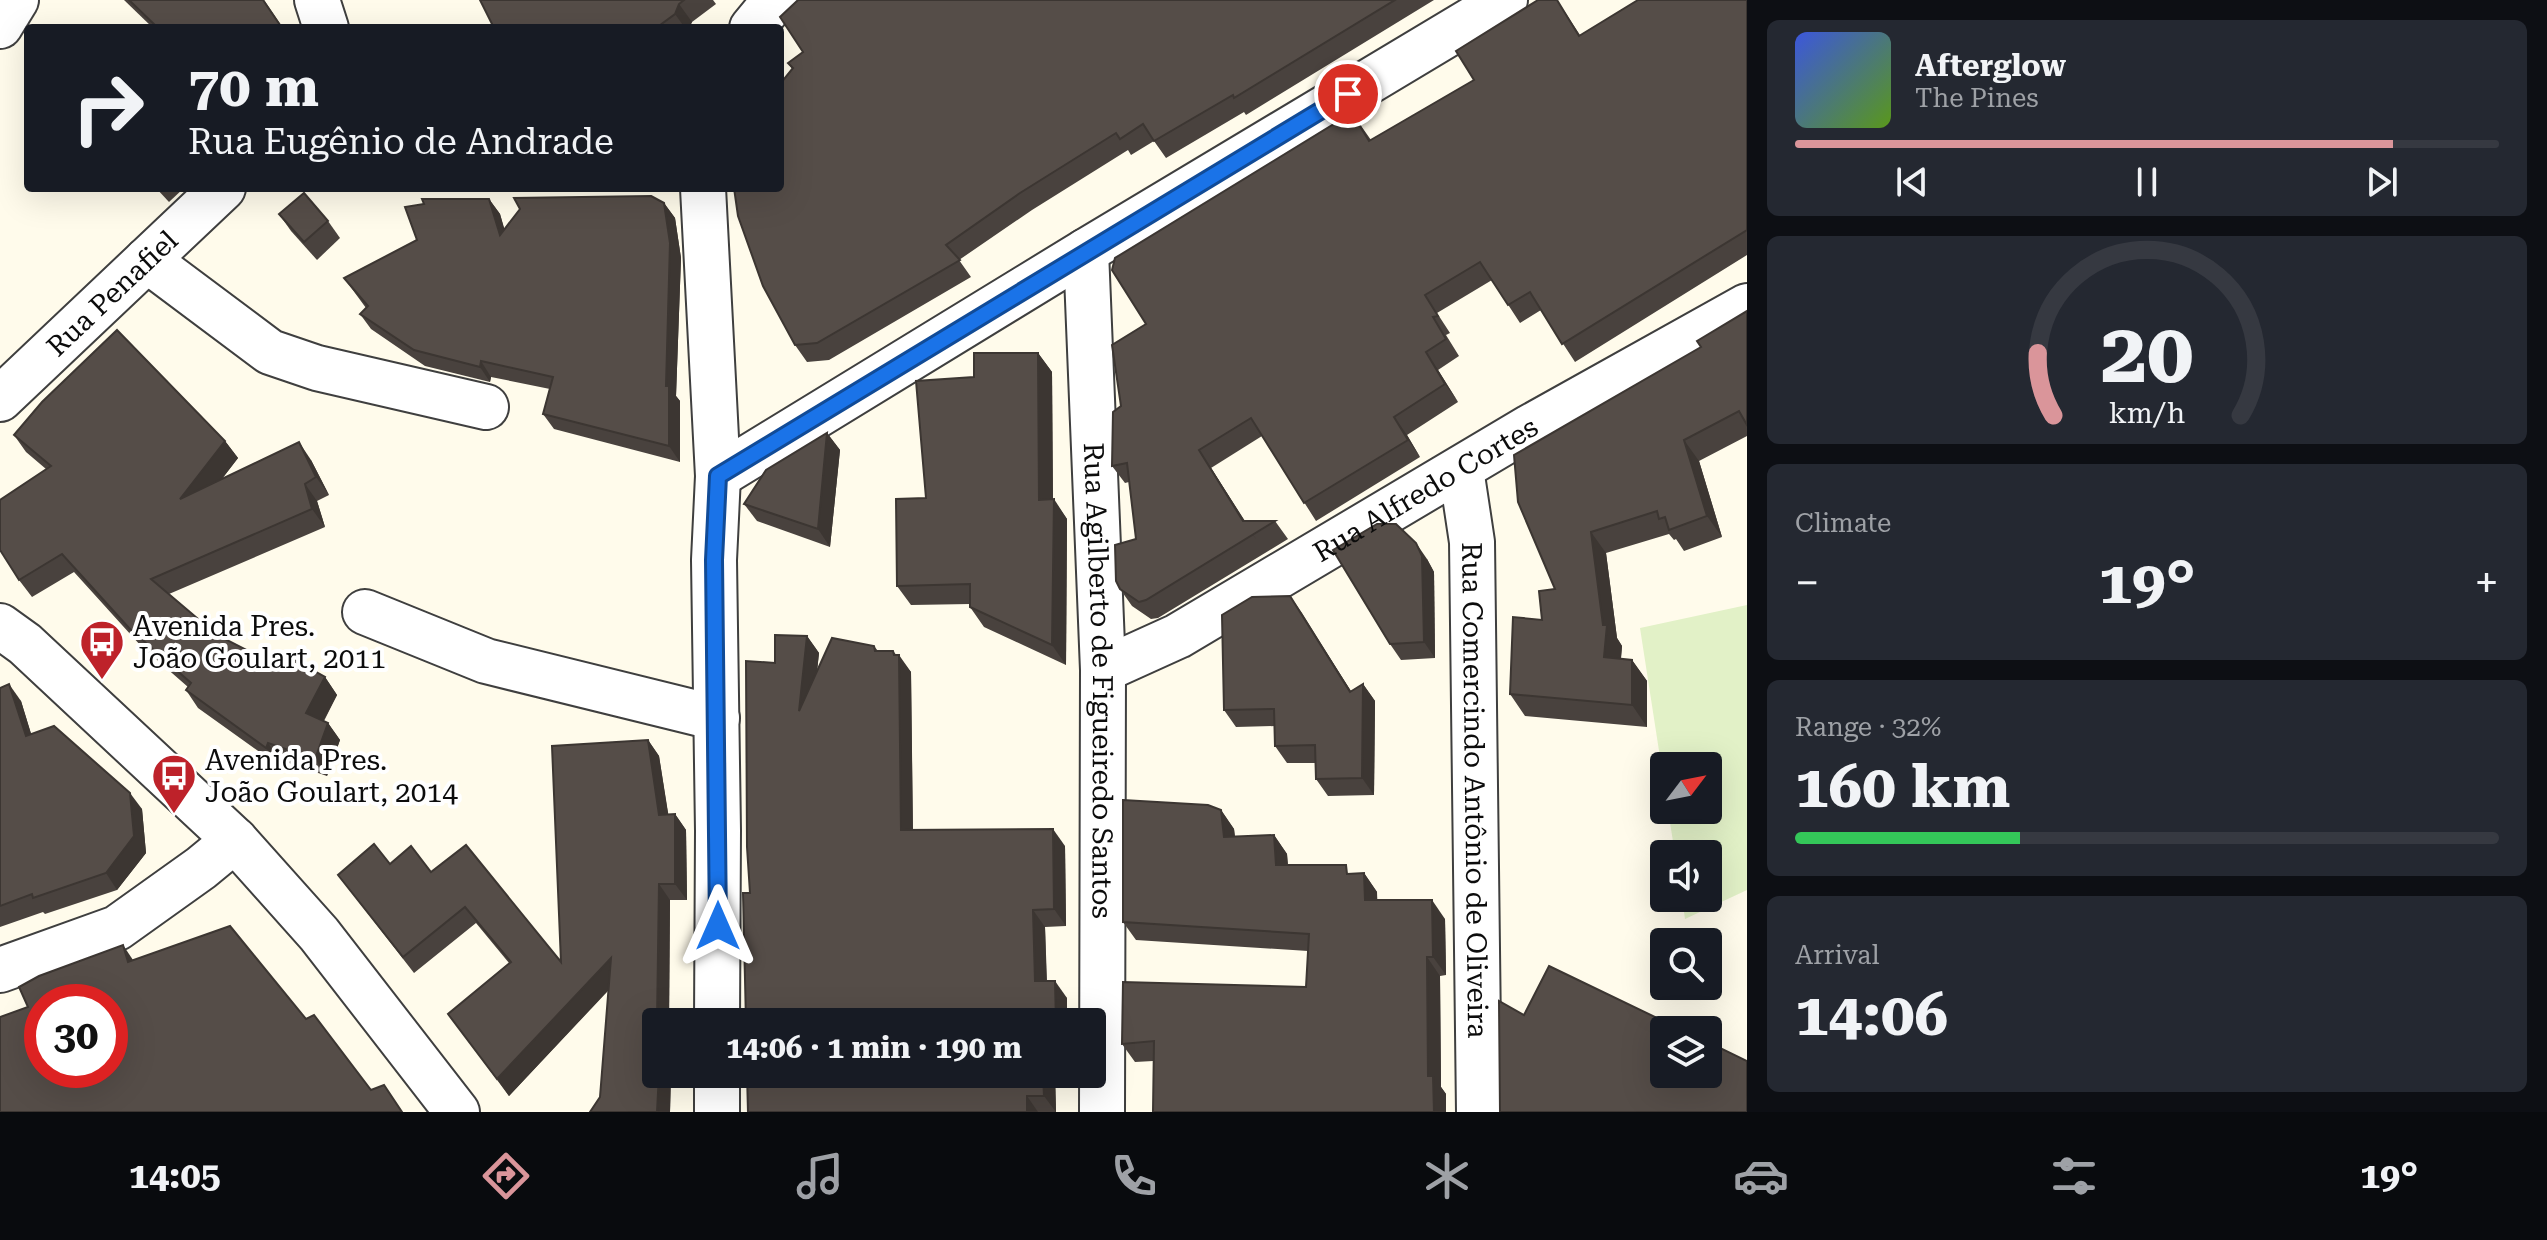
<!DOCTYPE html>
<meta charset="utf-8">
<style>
body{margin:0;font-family:"Roboto Serif",serif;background:#242831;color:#f1f3f6;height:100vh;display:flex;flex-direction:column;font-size:30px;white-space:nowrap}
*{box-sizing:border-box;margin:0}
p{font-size:26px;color:#9ea1a6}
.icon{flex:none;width:44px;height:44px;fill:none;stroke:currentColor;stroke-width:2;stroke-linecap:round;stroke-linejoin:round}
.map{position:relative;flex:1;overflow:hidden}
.drawer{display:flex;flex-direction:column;gap:20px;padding:20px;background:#0d0f14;width:800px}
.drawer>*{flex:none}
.hud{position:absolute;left:24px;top:24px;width:760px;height:168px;border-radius:8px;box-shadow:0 8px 32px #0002;background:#171b24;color:#f1f3f6;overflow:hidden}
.needle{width:52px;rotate:58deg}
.controls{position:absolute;left:1650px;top:752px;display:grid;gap:16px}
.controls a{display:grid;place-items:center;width:72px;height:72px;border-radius:8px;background:#171b24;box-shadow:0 8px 32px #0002;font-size:40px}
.speed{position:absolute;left:24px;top:984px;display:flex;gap:16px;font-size:40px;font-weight:700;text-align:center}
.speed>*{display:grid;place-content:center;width:104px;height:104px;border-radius:50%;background:#171b24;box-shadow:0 8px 32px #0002;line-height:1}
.speed .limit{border:12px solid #d22;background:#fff;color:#111}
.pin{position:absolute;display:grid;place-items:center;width:68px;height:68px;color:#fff;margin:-34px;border:4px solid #fff;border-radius:50%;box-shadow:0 2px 8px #0007}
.me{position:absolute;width:88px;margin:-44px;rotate:0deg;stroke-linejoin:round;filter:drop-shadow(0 0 6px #0008)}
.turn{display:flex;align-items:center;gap:28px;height:168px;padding:0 32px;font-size:36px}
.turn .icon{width:104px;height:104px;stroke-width:2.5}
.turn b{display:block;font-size:56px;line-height:68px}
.big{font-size:60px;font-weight:700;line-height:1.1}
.drawer .tile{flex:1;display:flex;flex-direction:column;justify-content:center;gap:12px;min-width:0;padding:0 28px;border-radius:12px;background:#242831}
.drawer .dial{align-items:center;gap:0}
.dial svg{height:208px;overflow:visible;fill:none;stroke:#363941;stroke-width:7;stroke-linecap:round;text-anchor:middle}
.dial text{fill:#f1f3f6;stroke:none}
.song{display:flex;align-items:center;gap:24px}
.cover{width:96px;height:96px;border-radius:12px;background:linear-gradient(135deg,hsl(230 70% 55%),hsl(90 70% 35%))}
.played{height:8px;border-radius:4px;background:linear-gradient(90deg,#da959a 85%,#363941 85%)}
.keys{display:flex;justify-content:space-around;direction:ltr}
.heat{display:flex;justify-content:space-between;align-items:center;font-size:44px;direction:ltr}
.charge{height:12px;border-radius:6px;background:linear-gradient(90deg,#34c759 32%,#363941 0)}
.trip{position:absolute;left:642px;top:1008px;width:464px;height:80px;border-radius:8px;background:#171b24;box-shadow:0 8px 32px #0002;font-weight:700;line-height:80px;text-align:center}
.tab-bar{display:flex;height:128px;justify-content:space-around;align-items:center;background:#090b0e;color:#9ea1a6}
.tab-bar .icon{width:56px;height:56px}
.tab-bar .active{color:#da959a}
.tab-bar b{font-size:36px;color:#f1f3f6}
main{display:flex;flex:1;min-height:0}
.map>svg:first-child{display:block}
.pitch{fill:#e2f1c7}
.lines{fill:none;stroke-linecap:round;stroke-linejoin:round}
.minor-casing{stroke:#3f3f3f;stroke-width:48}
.minor{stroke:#fff;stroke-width:44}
.wall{fill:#49423e}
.shaded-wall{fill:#3c3632}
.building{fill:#554d48;stroke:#3c3632;stroke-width:2;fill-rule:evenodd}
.route-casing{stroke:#114b97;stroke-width:20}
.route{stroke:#1a73e8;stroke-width:14}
.labels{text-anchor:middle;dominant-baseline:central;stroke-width:8;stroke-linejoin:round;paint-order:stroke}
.street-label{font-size:28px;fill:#0c0c0c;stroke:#fff}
.poi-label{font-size:28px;fill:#0c0c0c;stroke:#fff;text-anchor:start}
</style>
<main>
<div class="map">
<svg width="1747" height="1112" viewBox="0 0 1747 1112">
<rect width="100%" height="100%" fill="#fffbeb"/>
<polygon class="pitch" points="1747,605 1747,890 1685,919 1682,898 1708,898 1708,854 1675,854 1668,810 1708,810 1708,766 1664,766 1664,783 1640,628"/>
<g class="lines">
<g class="minor-casing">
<g id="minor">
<polyline points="317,0 326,28"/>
<polyline points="0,26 16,0"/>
<polyline points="752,28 775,0"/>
<polyline points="703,188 718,476 714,560 718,831 717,1022"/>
<path id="s1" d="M1086,251l17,419 -1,442"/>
<polyline points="147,260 270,352 317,368 486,407"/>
<path id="s2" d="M0,399l223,-211"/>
<path id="s3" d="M1461,469l11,73 7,570"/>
<polyline points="718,476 1086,251 1505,0"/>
<polyline points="365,612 486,661 717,718"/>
<polyline points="0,626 25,644 235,840 319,934 457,1112"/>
<path id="s4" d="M1103,670l75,-34 352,-209 217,-121"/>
<polyline points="0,970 117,928 201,868 235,840"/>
<polyline points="717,1112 717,1074"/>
</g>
</g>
<use href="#minor" class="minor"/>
</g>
<g class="wall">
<polygon points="124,0 264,0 283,28 153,28"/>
<polygon points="480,0 713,0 716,4 692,22 689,28 494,28"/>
<polygon points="798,0 1434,0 1246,115 1244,112 1166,158 1154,141 1131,155 1128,150 1032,210 959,260 971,277 829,360 807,362 795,345 792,69 788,63 803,52"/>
<polygon points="1557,0 1580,35 1747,0 1747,255 1575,362 1541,310 1520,323 1492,280 1437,313 1450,333 1446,335 1459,356 1438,370 1458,402 1407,435 1420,457 1316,521 1262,436 1211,468 1245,521 1275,521 1288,539 1158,618 1151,619 1132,606 1120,589 1136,539 1129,482 1125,483 1112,466 1121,406 1146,324 1352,113 1371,140 1474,80"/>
<polygon points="156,188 184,188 169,202"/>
<polygon points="489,199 500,214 504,229 664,203 675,218 681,258 676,396 680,401 680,462 554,429 543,414 550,389 491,377 490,382 425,366 371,329 360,314 366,308 344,278 417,240"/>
<polygon points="279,214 328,221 340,238 317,260 291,231"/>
<polygon points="1747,311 1747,436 1699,461 1722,537 1684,551 1676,539 1674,540 1669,534 1606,553 1617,638 1622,646 1621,659 1632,660 1647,681 1647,727 1525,716 1510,694 1555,589 1701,347"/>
<polygon points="1038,353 1052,372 1053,499 1067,519 1066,665 984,627 970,607 970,604 911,605 897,586 926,498 974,377"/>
<polygon points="827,433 840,450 830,547 757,521 744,504"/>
<polygon points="14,435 225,441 238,458 222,479 311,460 329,495 317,501 325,527 169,594 217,635 284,669 325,677 337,695 324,721 328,723 340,740 327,776 280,760 279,766 198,708 186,690 188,687 141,646 74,572 32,597 19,580 46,469 26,452"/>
<polygon points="1427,559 1434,572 1435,658 1401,660 1390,644"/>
<polygon points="1290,596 1351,691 1363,684 1375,701 1374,795 1328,796 1316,779 1316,763 1287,763 1275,746 1275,726 1236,727 1224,710"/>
<polygon points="807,636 819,653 817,671 874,646 878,651 893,651 911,672 913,830 1065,846 1066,926 1045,927 1047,981 1067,998 750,893 775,663"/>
<polygon points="0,688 21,701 31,734 142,809 146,853 117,890 45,914 43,912 0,927"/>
<polygon points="648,740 659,756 668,814 675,814 686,830 687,900 670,900 669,1022 656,1022 656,1074 671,1074 670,1112 590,1112 600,1097 609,989 509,1096 448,1014 509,963 476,923 414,973 338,875 390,864 431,872 561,962"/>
<polygon points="1221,810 1234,829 1235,837 1274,835 1287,854 1288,865 1352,874 1364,873 1377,892 1377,900 1445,919 1446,975 1440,976 1441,1087 1446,1094 1446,1112 1153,1112 1153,1061 1135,1062 1122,1044 1306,987 1308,951 1136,940 1123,922"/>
<polygon points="1055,1074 1056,1112 748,1112"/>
</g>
<g class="shaded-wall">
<polygon points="679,4 692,22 689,28 685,28 675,14"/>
<polygon points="489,199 500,214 511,251 500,235"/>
<polygon points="664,203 675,218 681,258 676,396 680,401 680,462 669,446 666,386"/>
<polygon points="1426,352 1438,370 1458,402 1445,384"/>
<polygon points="1038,353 1052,372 1053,519 1039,500"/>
<polygon points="481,361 491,377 490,382 480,367"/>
<polygon points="1394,417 1407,435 1420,457 1408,440"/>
<polygon points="827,433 840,450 830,547 818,529"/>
<polygon points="1684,440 1699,461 1722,537 1707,516"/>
<polygon points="225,441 238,458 192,517 180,499"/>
<polygon points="299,442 311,460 329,495 316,477"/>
<polygon points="1199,450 1211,468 1256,539 1243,521"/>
<polygon points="305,484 317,501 325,527 312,509"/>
<polygon points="1054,499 1067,519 1066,665 1052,645"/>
<polygon points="1591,532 1606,553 1617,638 1622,646 1619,678 1604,657 1603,625"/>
<polygon points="1416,543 1427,559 1434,572 1435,658 1424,642"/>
<polygon points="1290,596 1302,613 1362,709 1350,692"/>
<polygon points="807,636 819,653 811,728 799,711"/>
<polygon points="893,651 899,660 899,655 911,672 913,847 901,830"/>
<polygon points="1632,660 1647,681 1647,727 1632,705"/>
<polygon points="325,677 337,695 318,731 306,713"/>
<polygon points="9,684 21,701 37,753 26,736"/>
<polygon points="1363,684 1375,701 1374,795 1362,778"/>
<polygon points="328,723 340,740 327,776 315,759"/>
<polygon points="648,740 659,756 671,831 659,815"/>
<polygon points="268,743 280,760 279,766 266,748"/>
<polygon points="130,793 142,809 146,853 117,890 106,873"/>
<polygon points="1221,810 1234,829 1237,856 1224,837"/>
<polygon points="675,814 686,830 687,900 675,884"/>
<polygon points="1053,829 1065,846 1066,926 1054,909"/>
<polygon points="1274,835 1287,854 1289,884 1276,865"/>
<polygon points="1364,873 1377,892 1378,919 1365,900"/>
<polygon points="659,884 670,900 669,1022 657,1022"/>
<polygon points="1432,900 1445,919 1446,975 1433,957"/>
<polygon points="1033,910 1045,927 1047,998 1035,981"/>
<polygon points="123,945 135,963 128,962"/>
<polygon points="1427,957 1440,976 1441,1087 1446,1094 1446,1112 1434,1112 1428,1076"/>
<polygon points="611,958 623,975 509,1096 497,1079"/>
<polygon points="1055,981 1067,998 1067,1022 1056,1022"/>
<polygon points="659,1074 671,1074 670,1112 657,1112"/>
<polygon points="1043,1074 1055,1074 1056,1112 1044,1096"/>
<polygon points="1027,1096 1038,1112 1027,1112"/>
</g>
<g class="building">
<polygon points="129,0 263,0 282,28 158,28"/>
<polygon points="480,0 684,0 679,4 675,14 656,28 494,28"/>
<polygon points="798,0 1395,0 1234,98 1233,95 1154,141 1143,124 1120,139 1116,133 1020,193 946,245 960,260 817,343 795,345 763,286 738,216 734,188 780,188 780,84 793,68 788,63 803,52 780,17"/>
<polygon points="1538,0 1557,0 1579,36 1638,0 1747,0 1747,230 1562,344 1530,292 1508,305 1480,262 1425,295 1438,316 1433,317 1446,339 1426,352 1445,384 1394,417 1408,440 1304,503 1251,418 1199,450 1243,521 1275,521 1146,600 1139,602 1120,589 1116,581 1115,545 1136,539 1127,463 1112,466 1113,412 1121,406 1112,345 1146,324 1112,270 1115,258 1352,113 1369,141 1474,80 1456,51"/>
<polygon points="304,193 328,221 304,242 279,214"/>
<polygon points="651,196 664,203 670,243 666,386 669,386 669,446 543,414 553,377 481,361 480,367 414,350 360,314 368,306 344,278 417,240 405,207 424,204 422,199 489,199 500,235 520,209 514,198"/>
<polygon points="1747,311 1747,425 1739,411 1684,440 1707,516 1669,530 1665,517 1659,519 1657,511 1591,532 1603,625 1607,625 1604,657 1632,660 1632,705 1510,694 1513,617 1542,620 1539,591 1555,589 1518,502 1514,455 1701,347 1697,341"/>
<polygon points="117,330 225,441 180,499 299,442 316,477 305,484 312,509 151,579 217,635 284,669 291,658 325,677 306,713 328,723 315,759 268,743 266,748 186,690 191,683 129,628 62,554 19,580 0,550 0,500 51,466 14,435 42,402"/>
<polygon points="974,353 1038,353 1039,500 1054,499 1052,645 970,607 970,584 897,586 896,499 926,498 916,381 974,377"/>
<polygon points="827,433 818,529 744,504 766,470"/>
<polygon points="1377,524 1396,524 1416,543 1422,556 1424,642 1390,644 1333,550"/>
<polygon points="1290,596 1350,692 1363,684 1362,778 1316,779 1315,745 1275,746 1274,709 1224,710 1222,615 1252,597"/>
<polygon points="775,635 807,636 799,711 832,638 874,646 875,651 893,651 894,655 899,655 901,830 1053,829 1054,909 1033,910 1035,981 1055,981 1056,1022 746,1022 743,893 750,893 747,847 746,661 775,663"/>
<polygon points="9,684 26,736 54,726 130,793 134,836 106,873 33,898 32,894 0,906 0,688"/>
<polygon points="648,740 659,815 675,814 675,884 659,884 657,1022 658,1022 656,1022 656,1074 659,1074 657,1112 590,1112 600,1097 611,958 497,1079 448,1014 511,962 465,907 403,957 338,875 374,844 390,864 411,846 431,872 466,845 561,962 552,746"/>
<polygon points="1123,800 1208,805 1221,810 1224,837 1274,835 1276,865 1346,865 1347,874 1364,873 1365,900 1432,900 1433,957 1427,957 1428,1076 1433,1076 1434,1112 1153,1112 1154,1041 1122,1044 1123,982 1306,987 1309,934 1123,922"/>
<path d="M230,926l76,93 8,-4 57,75 13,-5 18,27h-402v-95l28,-10 -9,-20 20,-11 84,-31 5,17zM42,1002h68v68h-68z"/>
<polygon points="1549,966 1682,1030 1664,1030 1664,1074 1708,1074 1708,1042 1747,1061 1747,1112 1500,1112 1499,1001 1524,1015"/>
<polygon points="747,1074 1043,1074 1044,1096 1027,1096 1027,1112 748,1112"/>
</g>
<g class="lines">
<g class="route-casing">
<polyline id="route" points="718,926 714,560 718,476 1348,94"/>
</g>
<use href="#route" class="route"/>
</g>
<defs>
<g id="bus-pin" transform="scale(2.3)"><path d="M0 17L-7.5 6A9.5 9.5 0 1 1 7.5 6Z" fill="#be222a" stroke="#fff"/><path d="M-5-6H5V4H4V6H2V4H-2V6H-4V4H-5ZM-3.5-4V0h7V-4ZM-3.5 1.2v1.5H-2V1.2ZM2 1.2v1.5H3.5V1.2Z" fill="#fff"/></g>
</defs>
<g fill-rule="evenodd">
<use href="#bus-pin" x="102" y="642"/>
<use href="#bus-pin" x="174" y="776"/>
</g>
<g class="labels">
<g class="street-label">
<text stroke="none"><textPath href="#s2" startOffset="154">Rua Penafiel</textPath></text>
<text stroke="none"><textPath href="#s4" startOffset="370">Rua Alfredo Cortes</textPath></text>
<text stroke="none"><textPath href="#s1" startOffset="430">Rua Agilberto de Figueiredo Santos</textPath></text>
<text stroke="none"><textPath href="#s3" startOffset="322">Rua Comercindo Antônio de Oliveira</textPath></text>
</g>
<g class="poi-label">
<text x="133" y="626">Avenida Pres.<tspan x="133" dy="32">João Goulart, 2011</tspan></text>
<text x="205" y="760">Avenida Pres.<tspan x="205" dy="32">João Goulart, 2014</tspan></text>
</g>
</g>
</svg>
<div class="controls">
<a><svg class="needle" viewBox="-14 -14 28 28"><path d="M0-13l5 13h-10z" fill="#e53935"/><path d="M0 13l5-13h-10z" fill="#9ea1a6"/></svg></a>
<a><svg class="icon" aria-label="sound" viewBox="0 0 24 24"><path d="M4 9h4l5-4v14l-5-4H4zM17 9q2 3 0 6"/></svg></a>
<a><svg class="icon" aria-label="search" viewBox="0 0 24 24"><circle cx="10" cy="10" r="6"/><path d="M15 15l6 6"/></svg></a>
<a><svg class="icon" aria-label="layers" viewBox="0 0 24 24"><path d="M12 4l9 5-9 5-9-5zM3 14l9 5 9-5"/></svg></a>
</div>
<div class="speed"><div class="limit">30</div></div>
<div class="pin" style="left:1348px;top:94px;background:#d93025"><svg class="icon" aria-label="arrive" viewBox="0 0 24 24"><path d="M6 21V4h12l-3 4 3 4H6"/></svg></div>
<svg class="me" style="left:718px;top:926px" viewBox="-20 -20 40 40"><path d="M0-17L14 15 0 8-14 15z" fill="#1a73e8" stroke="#fff" stroke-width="4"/></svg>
<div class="trip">14:06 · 1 min · 190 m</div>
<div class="hud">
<div class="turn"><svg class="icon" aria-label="right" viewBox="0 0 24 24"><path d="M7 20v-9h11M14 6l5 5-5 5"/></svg><div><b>70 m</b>Rua Eugênio de Andrade</div></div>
</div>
</div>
<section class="drawer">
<div class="tile">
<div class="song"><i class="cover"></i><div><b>Afterglow</b><p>The Pines</p></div></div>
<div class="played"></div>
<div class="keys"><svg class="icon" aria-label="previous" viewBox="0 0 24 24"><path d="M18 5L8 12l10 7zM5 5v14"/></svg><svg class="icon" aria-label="pause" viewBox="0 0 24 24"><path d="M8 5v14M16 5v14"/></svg><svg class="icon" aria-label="next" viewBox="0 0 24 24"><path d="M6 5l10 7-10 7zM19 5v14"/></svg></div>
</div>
<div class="tile dial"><svg viewBox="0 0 100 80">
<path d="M14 69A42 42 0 1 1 86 69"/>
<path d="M14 69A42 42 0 0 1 8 45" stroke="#da959a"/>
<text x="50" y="56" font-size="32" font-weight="700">20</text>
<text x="50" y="72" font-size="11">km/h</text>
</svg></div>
<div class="tile"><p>Climate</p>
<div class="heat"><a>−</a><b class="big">19°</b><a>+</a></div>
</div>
<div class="tile"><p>Range · 32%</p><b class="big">160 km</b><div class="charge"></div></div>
<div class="tile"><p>Arrival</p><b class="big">14:06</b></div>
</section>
</main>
<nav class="tab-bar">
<b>14:05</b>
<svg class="icon active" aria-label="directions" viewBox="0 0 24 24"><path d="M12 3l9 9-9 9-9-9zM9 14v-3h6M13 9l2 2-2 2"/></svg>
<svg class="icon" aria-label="music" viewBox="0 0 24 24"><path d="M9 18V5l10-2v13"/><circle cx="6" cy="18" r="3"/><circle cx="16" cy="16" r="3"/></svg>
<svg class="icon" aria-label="phone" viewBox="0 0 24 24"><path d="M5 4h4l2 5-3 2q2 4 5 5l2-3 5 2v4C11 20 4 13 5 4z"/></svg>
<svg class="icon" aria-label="climate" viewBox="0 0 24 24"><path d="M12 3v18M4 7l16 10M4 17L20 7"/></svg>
<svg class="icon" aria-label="car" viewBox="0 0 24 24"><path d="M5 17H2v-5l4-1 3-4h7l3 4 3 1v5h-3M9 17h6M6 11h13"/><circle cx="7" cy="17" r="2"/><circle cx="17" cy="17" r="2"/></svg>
<svg class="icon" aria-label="filters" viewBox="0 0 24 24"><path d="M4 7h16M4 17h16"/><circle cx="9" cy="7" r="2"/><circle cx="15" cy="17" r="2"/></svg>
<b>19°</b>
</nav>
